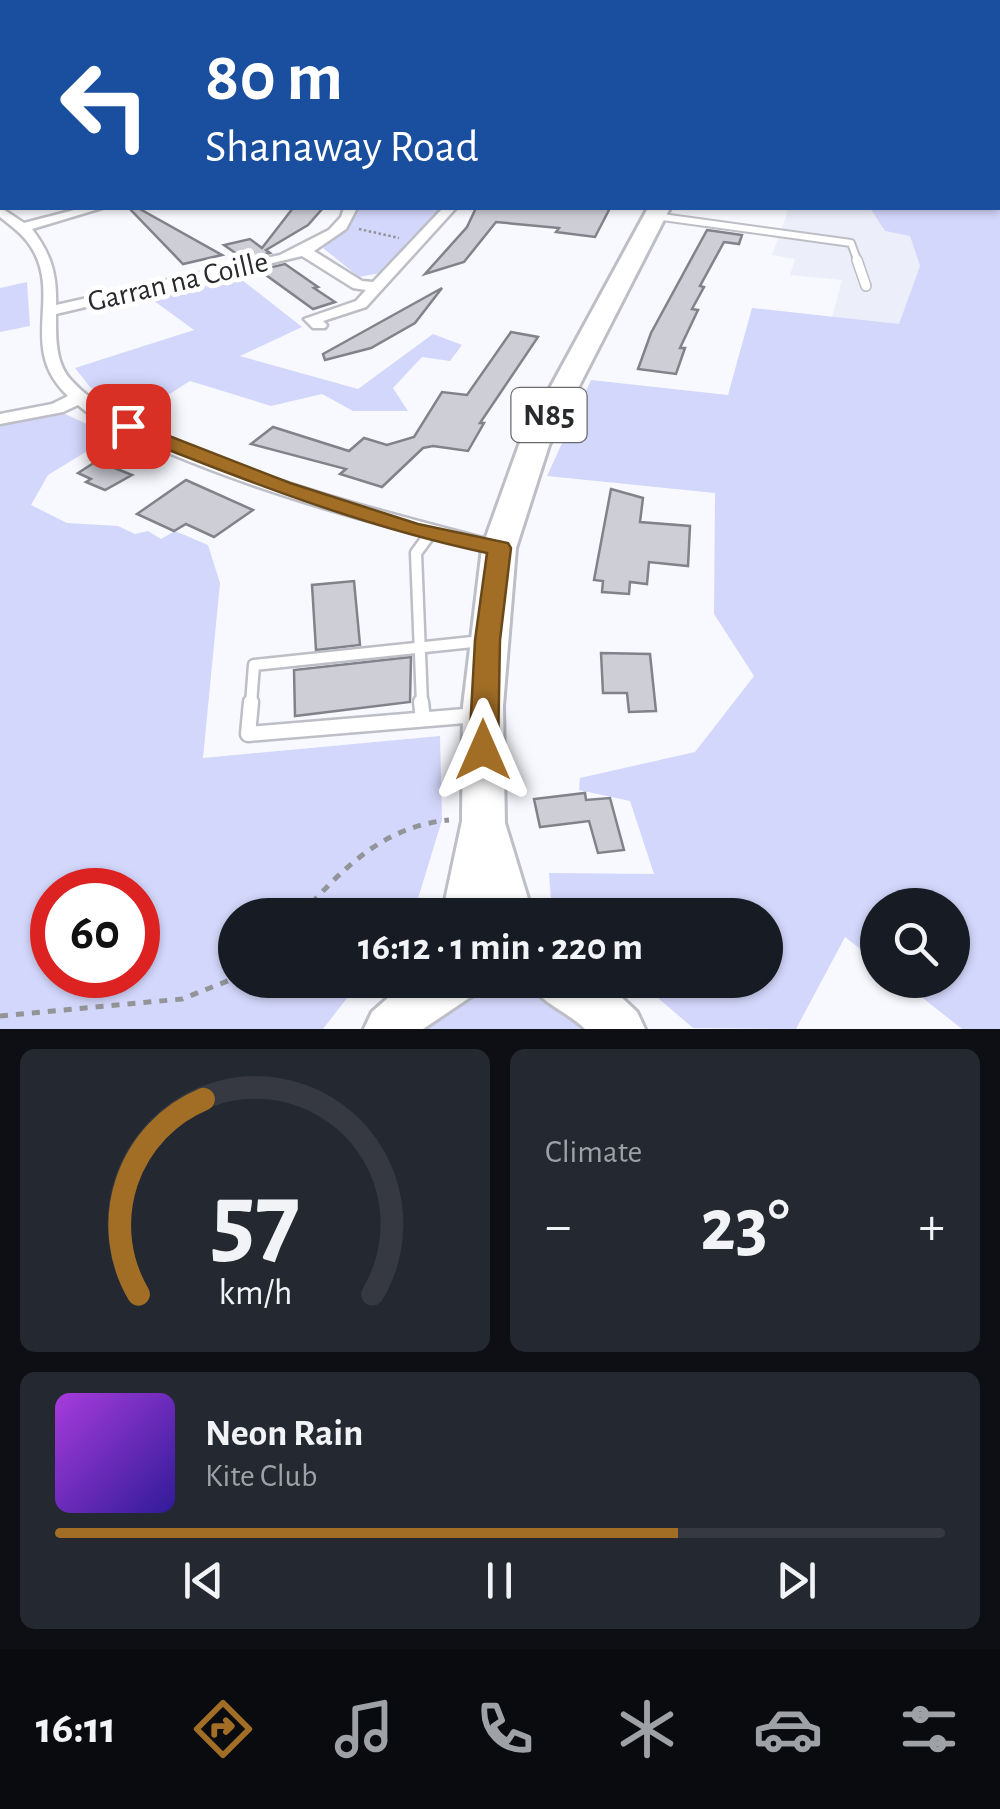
<!DOCTYPE html>
<meta charset="utf-8">
<style>
body{margin:0;font-family:"Alegreya Sans",sans-serif;background:#242831;color:#f1f3f6;height:100vh;display:flex;flex-direction:column;font-size:38px;white-space:nowrap}
*{box-sizing:border-box;margin:0}
p{font-size:32px;color:#9ea1a6}
.icon{flex:none;width:55px;height:55px;fill:none;stroke:currentColor;stroke-width:2;stroke-linecap:round;stroke-linejoin:round}
.map{position:relative;height:1029px;overflow:hidden}
.details{display:flex;flex-direction:column;gap:20px;padding:20px;background:#0d0f14;flex:1}
.details>*{flex:none}
.hud{position:absolute;left:0px;top:0px;width:1000px;height:210px;box-shadow:0 2px 8px #0004;background:#1a4fa0;color:#fff;overflow:hidden}
.fabs{position:absolute;left:860px;top:888px;display:grid;gap:20px}
.fabs a{display:grid;place-items:center;width:110px;height:110px;border-radius:50%;background:#171b24;box-shadow:0 2px 8px #0004;font-size:50px}
.speed{position:absolute;left:30px;top:868px;display:flex;gap:20px;font-size:50px;font-weight:700;text-align:center}
.speed>*{display:grid;place-content:center;width:130px;height:130px;border-radius:50%;background:#171b24;box-shadow:0 2px 8px #0004;line-height:1}
.speed .limit{border:15px solid #d22;background:#fff;color:#111}
.pin{position:absolute;display:grid;place-items:center;width:85px;height:85px;color:#fff;margin:-42px;border-radius:20px;box-shadow:0 5px 15px #0006}
.me{position:absolute;width:110px;margin:-55px;rotate:0deg;stroke-linejoin:round;filter:drop-shadow(0 0 8px #0008)}
.turn{display:flex;align-items:center;gap:35px;height:210px;padding:0 40px;font-size:45px}
.turn .icon{width:130px;height:130px;stroke-width:2.5}
.turn b{display:block;font-size:70px;line-height:85px}
.big{font-size:75px;font-weight:700;line-height:1.1}
.details .widget{flex:1;display:flex;flex-direction:column;justify-content:center;gap:15px;min-width:0;padding:0 35px;border-radius:15px;background:#242831}
.details .dial{align-items:center;gap:0}
.dial svg{height:260px;overflow:visible;fill:none;stroke:#363941;stroke-width:7;stroke-linecap:round;text-anchor:middle}
.dial text{fill:#f1f3f6;stroke:none}
.song{display:flex;align-items:center;gap:30px}
.cover{width:120px;height:120px;border-radius:15px;background:linear-gradient(135deg,hsl(280 70% 55%),hsl(250 70% 35%))}
.played{height:10px;border-radius:5px;background:linear-gradient(90deg,#a26e26 70%,#363941 70%)}
.keys{display:flex;justify-content:space-around;direction:ltr}
.heat{display:flex;justify-content:space-between;align-items:center;font-size:55px;direction:ltr}
.details .tiles{flex:1;display:grid;gap:20px;grid-template-columns:1fr 1fr}
.widget:last-child{grid-column:span 2}
.trip{position:absolute;left:218px;top:898px;width:565px;height:100px;border-radius:50px;background:#171b24;box-shadow:0 2px 8px #0004;font-weight:700;line-height:100px;text-align:center}
.tab-bar{display:flex;height:160px;justify-content:space-around;align-items:center;background:#090b0e;color:#9ea1a6}
.tab-bar .icon{width:70px;height:70px}
.tab-bar .on{color:#a26e26}
.tab-bar b{font-size:45px;color:#f1f3f6}
.map>svg:first-child{display:block}
.built{fill:#eceefa}
.green{fill:#d3d7fb;fill-rule:evenodd}
.building{fill:#cdced6;stroke:#82838a;stroke-width:2.5}
.lines{fill:none;stroke-linecap:round;stroke-linejoin:round}
.lane-far3-casing{stroke:#bdbec6;stroke-width:10}
.lane-far2-casing{stroke:#bdbec6;stroke-width:12}
.lane-far1-casing{stroke:#bdbec6;stroke-width:15}
.lane-casing{stroke:#bdbec6;stroke-width:19}
.street-casing{stroke:#bdbec6;stroke-width:5}
.primary-casing{stroke:#bdbec6;stroke-width:6}
.path-far1{stroke:#939498;stroke-width:2.5;stroke-dasharray:2.5 2.5;stroke-linecap:butt}
.path{stroke:#939498;stroke-width:5;stroke-dasharray:8 8;stroke-linecap:butt}
.lane-far3{stroke:#fff;stroke-width:6}
.lane-far2{stroke:#fff;stroke-width:9}
.lane-far1{stroke:#fff;stroke-width:10}
.lane{stroke:#fff;stroke-width:14}
.street{fill:#fff;fill-rule:evenodd}
.primary{fill:#fff;fill-rule:evenodd}
.route{fill:#a26e26;stroke:#694819;stroke-width:2.5}
.labels{text-anchor:middle;dominant-baseline:central;stroke-width:10;stroke-linejoin:round;paint-order:stroke}
.far-street-label{font-size:30px;fill:#292a2d;stroke:#fff}
.shield{fill:#fff;stroke:#696a6c;stroke-width:2.5}
.shield-label{font-size:32px;font-weight:bold;fill:#292a2d}
</style>
<div class="map">
<svg width="1000" height="1029" viewBox="0 0 1000 1029">
<rect width="100%" height="100%" fill="#f8f9fe"/>
<polygon class="built" points="789,208 870,208 885,231 910,235 920,266 899,325 832,317 842,280 790,275 795,259 772,255"/>
<g class="green">
<polygon points="831,0 1000,0 1000,1029 962,1029 900,980 952,980 952,905 878,905 877,962 845,937 796,1029 693,1028 637,980 765,980 765,915 552,914 549,873 654,874 630,801 579,790 580,778 695,752 754,676 714,614 715,493 547,476 591,380 728,395 752,308 899,324 920,266 910,236 885,231 870,208 998,208 998,2 829,2"/>
<polygon points="356,208 442,208 380,273 359,277 323,248 350,222"/>
<polygon points="237,276 302,327 240,356 358,389 433,334 462,345 450,361 422,357 393,388 408,411 353,411 322,394 271,406 190,381 137,415 90,387 75,368 194,330 146,295"/>
<polygon points="27,282 30,326 0,332 0,288"/>
<path d="M63,413l49,23 -64,39 -17,30 36,18 51,3 17,8 13,-3 13,8 14,-8 33,14 12,38 -17,175 237,-22 2,84 -29,95h-178v65h126l-38,49h-323v-603zM52,890h86v85h-86z"/>
<polygon points="493,986 541,989 604,1029 414,1029 470,991"/>
</g>
<g class="building">
<polygon points="129,208 138,208 222,255 183,264"/>
<polygon points="293,208 323,208 308,225 266,250 270,253 244,259 224,245 250,239 262,248"/>
<polygon points="476,208 610,208 595,237 556,232 559,228 496,222 464,262 425,274 467,227"/>
<polygon points="707,230 742,235 739,244 724,242 700,286 704,287 692,309 698,310 680,348 685,348 676,374 638,369 651,333"/>
<polygon points="285,264 318,287 314,288 335,302 313,309 259,270"/>
<polygon points="442,288 415,323 371,348 325,360 323,354"/>
<polygon points="511,332 538,337 480,423 484,423 468,451 433,446 423,448 382,487 340,474 346,469 251,444 273,427 349,451 364,438 387,445 414,437 442,392 467,395"/>
<polygon points="97,461 132,475 105,490 86,482 91,479 78,473"/>
<polygon points="186,480 253,510 214,537 186,524 174,531 137,514"/>
<polygon points="611,489 643,498 640,522 690,526 688,566 649,562 647,584 630,582 629,594 602,592 603,581 594,580"/>
<polygon points="354,581 360,645 316,650 312,585"/>
<polygon points="601,653 650,654 656,711 629,712 627,693 603,693"/>
<polygon points="411,657 410,702 295,716 294,670"/>
<polygon points="585,793 586,800 610,798 624,850 598,853 589,821 540,827 534,799"/>
</g>
<g class="lines">
<g class="lane-far3-casing">
<polyline id="lane-far3" points="655,216 851,243 858,262"/>
</g>
<g class="lane-far2-casing">
<polyline id="lane-far2" points="857,260 866,286"/>
</g>
<g class="lane-far1-casing">
<g id="lane-far1">
<polyline points="251,704 254,665 482,641"/>
<polyline points="422,704 416,553 430,534"/>
</g>
</g>
<g class="lane-casing">
<g id="lane">
<polyline points="251,702 248,734 477,715"/>
<polyline points="421,702 423,719"/>
</g>
</g>
<g class="street-casing">
<g id="street">
<rect x="0" y="86" width="2" height="6"/>
<rect x="0" y="107" width="2" height="7"/>
<path d="M0,207l24,16 58,-15h20l-70,21c19,25 25,45 24,76l224,-50 49,-25 12,-13 3,-9h13l-11,21 -32,22 48,30 11,1 70,-74h13l-90,99 -43,14 4,4 -2,3h-12l-9,-9 52,-18 10,-11 -13,-2 -51,-32 -246,58c0,23 -1,49 15,66 27,30 69,47 105,62 107,45 219,73 330,102l3,4 -10,6c-112,-26 -226,-57 -333,-102 -29,-13 -64,-26 -88,-47l-15,7 -63,12v-10l52,-10 16,-8c-50,-47 -7,-97 -35,-146 -8,-14 -20,-23 -33,-33z"/>
</g>
</g>
<g class="primary-casing">
<g id="primary">
<polygon points="648,208 670,208 549,445 516,548 503,706 505,823 533,915 442,915 462,821 463,706 482,548 519,445"/>
<polygon points="408,980 479,980 472,996 423,1029 364,1029 372,1012"/>
<path d="M529,980h74l34,32 8,17h-60c-19,-19 -45,-25 -56,-49z"/>
</g>
</g>
<g class="path-far1">
<polyline points="872,0 893,2"/>
<polyline points="359,229 399,238"/>
</g>
<g class="path">
<path d="M301,915c42,-47 83,-89 148,-95"/>
<polyline points="0,1016 182,999 235,978"/>
</g>
<use href="#lane-far3" class="lane-far3"/>
<use href="#lane-far2" class="lane-far2"/>
<use href="#lane-far1" class="lane-far1"/>
<use href="#lane" class="lane"/>
<use href="#street" class="street"/>
<use href="#primary" class="primary"/>
</g>
<path class="route" d="M128,420l162,63 128,41 90,19 3,5 -11,92 -2,110 -5,8h-20l-4,-8 6,-110 12,-87c-127,-27 -246,-74 -366,-122v-9z"/>
<g class="labels">
<g class="far-street-label">
<text transform="translate(178 282) rotate(-13)">Garran na Coille</text>
</g>
<rect class="shield" x="511.5" y="388" width="75" height="54" rx="8"/>
<g class="shield-label">
<text x="549" y="415">N85</text>
</g>
</g>
</svg>
<div class="fabs">
<a><svg class="icon" aria-label="search" viewBox="0 0 24 24"><circle cx="10" cy="10" r="6"/><path d="M15 15l6 6"/></svg></a>
</div>
<div class="speed"><div class="limit">60</div></div>
<div class="pin" style="left:128px;top:426px;background:#d93025"><svg class="icon" aria-label="arrive" viewBox="0 0 24 24"><path d="M6 21V4h12l-3 4 3 4H6"/></svg></div>
<svg class="me" style="left:483px;top:750px" viewBox="-20 -20 40 40"><path d="M0-17L14 15 0 8-14 15z" fill="#a26e26" stroke="#fff" stroke-width="4"/></svg>
<div class="trip">16:12 · 1 min · 220 m</div>
<div class="hud">
<div class="turn"><svg class="icon" aria-label="left" viewBox="0 0 24 24"><path d="M17 20v-9H6M10 6l-5 5 5 5"/></svg><div><b>80 m</b>Shanaway Road</div></div>
</div>
</div>
<section class="details">
<div class="tiles">
<div class="widget dial"><svg viewBox="0 0 100 80">
<path d="M14 69A42 42 0 1 1 86 69"/>
<path d="M14 69A42 42 0 0 1 34 9" stroke="#a26e26"/>
<text x="50" y="56" font-size="32" font-weight="700">57</text>
<text x="50" y="72" font-size="11">km/h</text>
</svg></div>
<div class="widget"><p>Climate</p>
<div class="heat"><a>−</a><b class="big">23°</b><a>+</a></div>
</div>
<div class="widget">
<div class="song"><i class="cover"></i><div><b>Neon Rain</b><p>Kite Club</p></div></div>
<div class="played"></div>
<div class="keys"><svg class="icon" aria-label="previous" viewBox="0 0 24 24"><path d="M18 5L8 12l10 7zM5 5v14"/></svg><svg class="icon" aria-label="pause" viewBox="0 0 24 24"><path d="M8 5v14M16 5v14"/></svg><svg class="icon" aria-label="next" viewBox="0 0 24 24"><path d="M6 5l10 7-10 7zM19 5v14"/></svg></div>
</div>
</div>
</section>
<nav class="tab-bar">
<b>16:11</b>
<svg class="icon on" aria-label="directions" viewBox="0 0 24 24"><path d="M12 3l9 9-9 9-9-9zM9 14v-3h6M13 9l2 2-2 2"/></svg>
<svg class="icon" aria-label="music" viewBox="0 0 24 24"><path d="M9 18V5l10-2v13"/><circle cx="6" cy="18" r="3"/><circle cx="16" cy="16" r="3"/></svg>
<svg class="icon" aria-label="phone" viewBox="0 0 24 24"><path d="M5 4h4l2 5-3 2q2 4 5 5l2-3 5 2v4C11 20 4 13 5 4z"/></svg>
<svg class="icon" aria-label="climate" viewBox="0 0 24 24"><path d="M12 3v18M4 7l16 10M4 17L20 7"/></svg>
<svg class="icon" aria-label="car" viewBox="0 0 24 24"><path d="M5 17H2v-5l4-1 3-4h7l3 4 3 1v5h-3M9 17h6M6 11h13"/><circle cx="7" cy="17" r="2"/><circle cx="17" cy="17" r="2"/></svg>
<svg class="icon" aria-label="filters" viewBox="0 0 24 24"><path d="M4 7h16M4 17h16"/><circle cx="9" cy="7" r="2"/><circle cx="15" cy="17" r="2"/></svg>
</nav>
